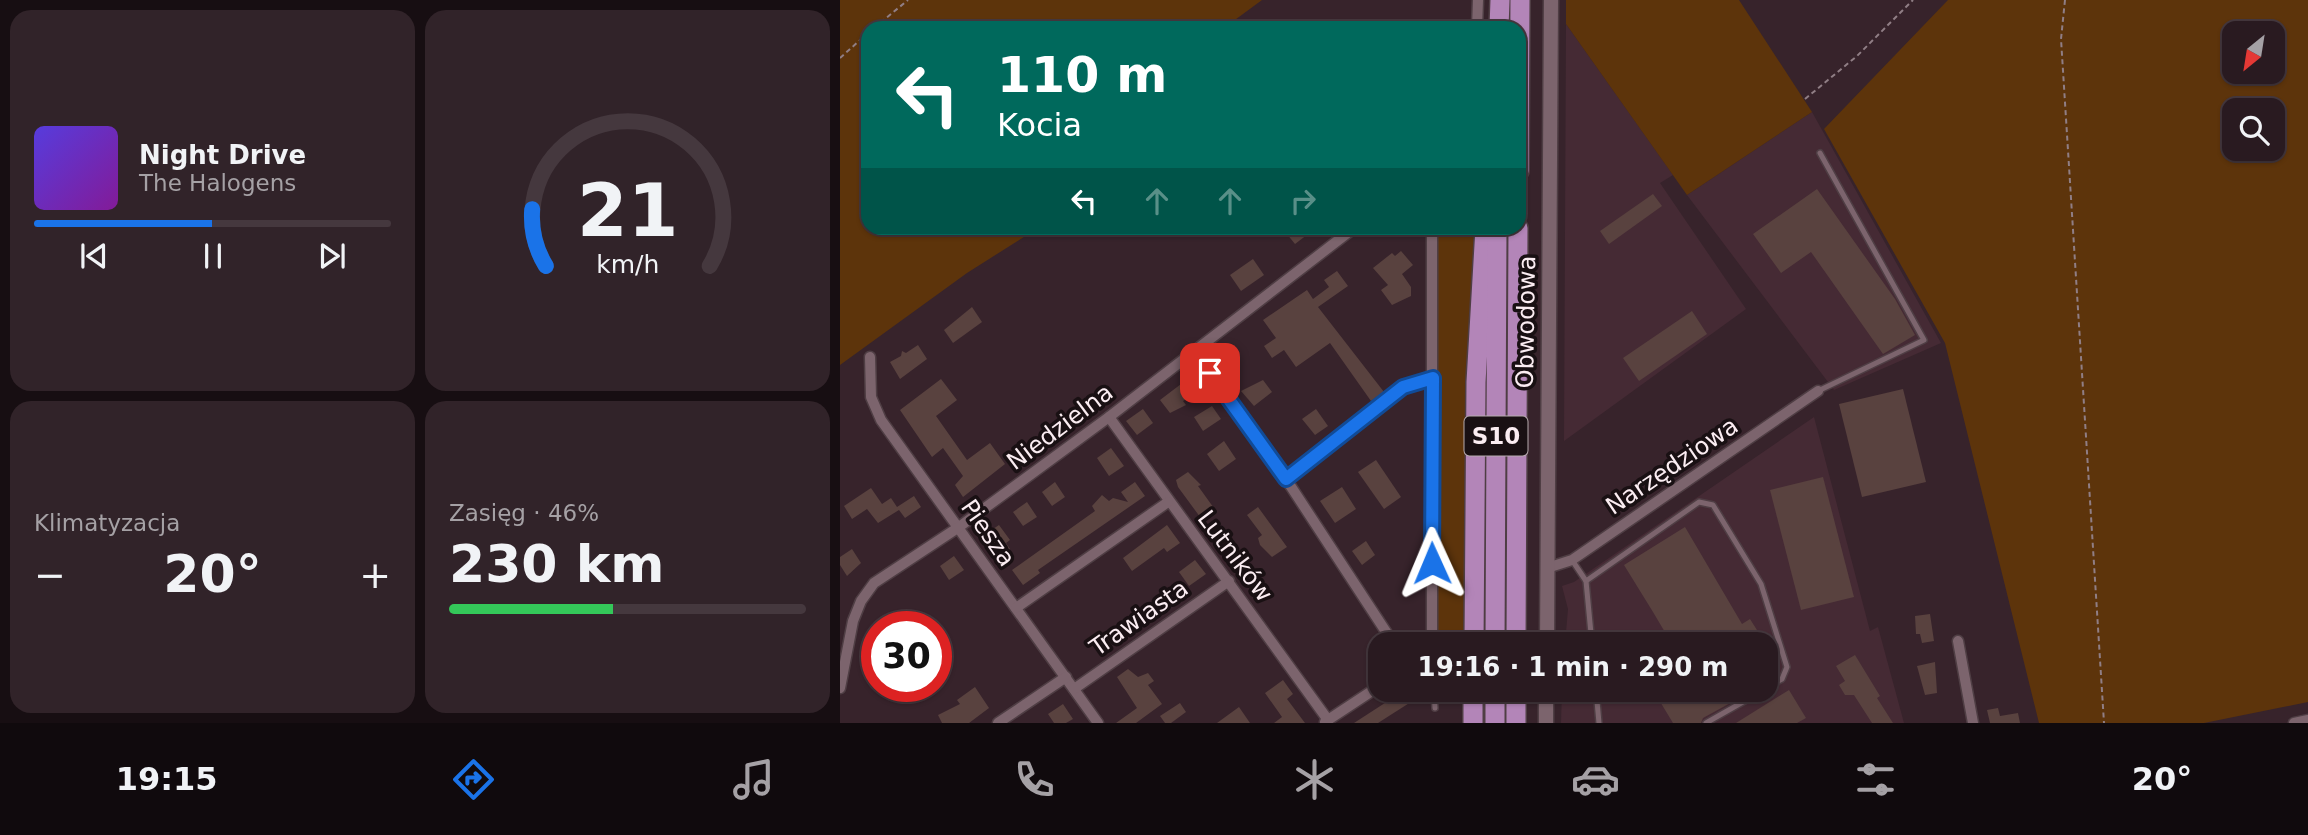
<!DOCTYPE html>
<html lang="pl">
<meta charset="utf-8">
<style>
body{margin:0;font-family:"DejaVu Sans",sans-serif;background:#312329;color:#f1f3f6;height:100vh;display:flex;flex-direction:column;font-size:26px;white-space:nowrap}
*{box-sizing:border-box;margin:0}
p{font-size:23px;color:#a5a1a5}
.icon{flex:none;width:38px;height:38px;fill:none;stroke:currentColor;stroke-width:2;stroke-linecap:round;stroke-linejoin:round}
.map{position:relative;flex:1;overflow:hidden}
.sheet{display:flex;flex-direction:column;gap:10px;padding:10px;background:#170e12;width:840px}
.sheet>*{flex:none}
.hud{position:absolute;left:21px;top:21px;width:665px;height:214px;border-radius:21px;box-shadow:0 2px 5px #0004,0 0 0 2px #45383e;background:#00695c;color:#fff;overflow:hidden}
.needle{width:46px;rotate:210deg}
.controls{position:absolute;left:1382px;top:21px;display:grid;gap:14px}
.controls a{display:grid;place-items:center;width:63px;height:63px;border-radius:14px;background:#291a20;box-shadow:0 2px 5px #0004,0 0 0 2px #45383e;font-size:35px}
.speed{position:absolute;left:21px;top:611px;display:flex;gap:14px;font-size:35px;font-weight:700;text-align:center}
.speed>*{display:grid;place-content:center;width:91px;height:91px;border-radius:50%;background:#291a20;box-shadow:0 2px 5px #0004,0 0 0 2px #45383e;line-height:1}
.speed .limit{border:10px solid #d22;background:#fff;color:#111}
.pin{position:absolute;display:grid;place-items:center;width:60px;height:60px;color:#fff;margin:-30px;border-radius:14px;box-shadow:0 4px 10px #0006}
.me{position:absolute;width:77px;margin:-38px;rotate:359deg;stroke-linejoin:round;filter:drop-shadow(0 0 5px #0008)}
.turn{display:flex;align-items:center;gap:24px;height:147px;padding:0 21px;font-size:32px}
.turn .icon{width:91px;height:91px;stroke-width:2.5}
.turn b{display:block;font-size:49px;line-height:60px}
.lanes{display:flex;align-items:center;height:66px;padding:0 21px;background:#0003;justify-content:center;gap:35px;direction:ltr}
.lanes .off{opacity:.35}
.big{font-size:52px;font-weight:600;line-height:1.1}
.sheet .widget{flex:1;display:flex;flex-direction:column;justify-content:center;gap:10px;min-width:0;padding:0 24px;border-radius:21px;background:#312329}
.sheet .dial{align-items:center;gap:0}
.dial svg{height:182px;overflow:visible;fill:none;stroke:#45383e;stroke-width:7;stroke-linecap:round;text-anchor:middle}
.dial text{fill:#f1f3f6;stroke:none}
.song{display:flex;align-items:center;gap:21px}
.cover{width:84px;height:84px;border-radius:10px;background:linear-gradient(135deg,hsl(250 70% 55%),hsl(290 70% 35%))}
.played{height:7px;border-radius:4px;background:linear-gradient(90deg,#1a73e8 50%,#45383e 50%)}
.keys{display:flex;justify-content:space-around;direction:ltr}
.heat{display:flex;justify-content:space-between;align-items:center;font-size:38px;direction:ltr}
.charge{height:10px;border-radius:5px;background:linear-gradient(90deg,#34c759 46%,#45383e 0)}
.sheet .tiles{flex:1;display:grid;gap:10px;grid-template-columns:repeat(2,1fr)}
.trip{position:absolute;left:528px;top:632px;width:410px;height:70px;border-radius:21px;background:#291a20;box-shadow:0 2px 5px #0004,0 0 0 2px #45383e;font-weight:600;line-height:70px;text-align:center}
.dock{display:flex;height:112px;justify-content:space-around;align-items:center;background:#100a0d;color:#a5a1a5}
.dock .icon{width:49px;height:49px}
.dock .selected{color:#1a73e8}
.dock b{font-size:32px;color:#f1f3f6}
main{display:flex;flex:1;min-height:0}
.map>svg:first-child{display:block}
.built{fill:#452a34}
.green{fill:#5d340b;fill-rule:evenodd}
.building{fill:#59423f}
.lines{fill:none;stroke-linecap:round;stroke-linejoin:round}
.lane-casing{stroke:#4f3e44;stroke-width:8}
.street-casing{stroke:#4f3e44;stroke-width:13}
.secondary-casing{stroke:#4f3e44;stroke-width:17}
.highway-casing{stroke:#4f3e44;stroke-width:22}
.path{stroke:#907e85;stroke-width:2;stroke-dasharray:5 3.5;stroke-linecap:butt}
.lane{stroke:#7c646d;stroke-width:5}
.street{stroke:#7c646d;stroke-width:10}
.secondary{stroke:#7c646d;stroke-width:14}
.highway{stroke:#b385b8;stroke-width:19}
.route-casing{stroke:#114b97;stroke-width:18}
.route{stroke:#1a73e8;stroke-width:12}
.labels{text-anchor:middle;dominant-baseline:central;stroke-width:7;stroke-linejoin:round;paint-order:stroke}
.shield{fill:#191013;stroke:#b7abaf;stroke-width:2}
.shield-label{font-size:23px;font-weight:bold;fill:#fbedf2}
.street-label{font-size:24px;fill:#fbedf2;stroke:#191013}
</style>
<main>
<section class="sheet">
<div class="tiles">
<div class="widget">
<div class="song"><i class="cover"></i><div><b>Night Drive</b><p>The Halogens</p></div></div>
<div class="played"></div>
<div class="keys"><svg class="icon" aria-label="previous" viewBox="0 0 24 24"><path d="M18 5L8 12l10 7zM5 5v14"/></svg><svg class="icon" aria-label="pause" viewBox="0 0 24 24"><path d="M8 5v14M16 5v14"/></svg><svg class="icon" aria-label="next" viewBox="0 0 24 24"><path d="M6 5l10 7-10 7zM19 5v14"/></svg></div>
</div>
<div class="widget dial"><svg viewBox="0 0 100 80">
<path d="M14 69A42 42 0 1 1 86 69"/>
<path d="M14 69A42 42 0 0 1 8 44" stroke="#1a73e8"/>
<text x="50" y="56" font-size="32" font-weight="700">21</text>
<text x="50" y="72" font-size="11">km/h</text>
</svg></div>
<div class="widget"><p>Klimatyzacja</p>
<div class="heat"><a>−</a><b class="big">20°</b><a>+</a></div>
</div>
<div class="widget"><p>Zasięg · 46%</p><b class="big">230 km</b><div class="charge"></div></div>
</div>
</section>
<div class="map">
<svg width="1468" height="723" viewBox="0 0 1468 723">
<rect width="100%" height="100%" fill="#37232b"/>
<g class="built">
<polygon points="726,24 833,175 820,183 906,309 724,441"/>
<polygon points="972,112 1101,343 994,390 847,195"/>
<polygon points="974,417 1030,631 1038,627 1064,723 721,723 722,690 926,690 926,644 725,644 728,609 722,586 734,582"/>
</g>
<g class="green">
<polygon points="0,0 422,0 384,28 28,28 28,228 198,228 127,273 0,365"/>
<polygon points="726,0 899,0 972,112 847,195 726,24"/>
<path d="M1108,0h360v702l-104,21h-165l-94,-380 -121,-214zM1395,33h38v39h-38zM1433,110v39h-38v-39z"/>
<polygon points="598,228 641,228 626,389 624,644 597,644"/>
</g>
<g class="building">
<polygon points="977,189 1055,299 1075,335 1043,354 971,252 941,273 913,234"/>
<polygon points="813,194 822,206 769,244 760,231"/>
<polygon points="442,228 476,228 455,244"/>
<polygon points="561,251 573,265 562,274 571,287 571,296 552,305 541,290 548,285 533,268 552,253 555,256"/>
<polygon points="413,259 424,275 401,291 390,275"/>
<polygon points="497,271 508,286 478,307 544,392 531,401 490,343 456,367 444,350 432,358 424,346 436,338 423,320 467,290 473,299 489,287 484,280"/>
<polygon points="132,307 142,322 113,343 104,330"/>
<polygon points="852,311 867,334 799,381 783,358"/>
<polygon points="78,345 87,359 60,379 50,362 61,356 62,351 66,353"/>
<polygon points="101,379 117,400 96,416 127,460 150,443 165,464 123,497 115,485 123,476 103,448 92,457 60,410"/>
<polygon points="423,380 432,392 414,406 401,391"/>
<polygon points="345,381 354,394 343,401 346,405 330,413 320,400"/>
<polygon points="1063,389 1086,482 1022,497 999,404"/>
<polygon points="372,406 381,419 363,431 354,417"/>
<polygon points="303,409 313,423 297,435 286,421"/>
<polygon points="476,409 488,426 475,435 462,419"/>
<polygon points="384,441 396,459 379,471 367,454"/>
<polygon points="271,448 284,466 269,476 257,458"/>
<polygon points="536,460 561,497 544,509 518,472"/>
<polygon points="348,472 361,485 358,486 376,511 363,521 338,487 336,480"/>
<polygon points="983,477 1014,597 961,610 930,490"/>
<polygon points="215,482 225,497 212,506 202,492"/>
<polygon points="295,482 305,496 198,570 200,573 183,585 172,570 255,511 252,506 262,495 269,501 273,498 288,502 281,492"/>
<polygon points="502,487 516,509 495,523 480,501"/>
<polygon points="31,488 42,504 51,498 57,507 74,496 81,507 65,518 59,510 38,523 27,509 12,519 4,506"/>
<polygon points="187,502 197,517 183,526 173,512"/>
<polygon points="418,507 447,547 432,557 420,545 418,538 422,535 407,515"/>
<polygon points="159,525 170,540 166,543 170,549 162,556 147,533"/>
<polygon points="327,525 340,543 327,552 324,548 292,571 283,558"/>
<polygon points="845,527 902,624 910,619 939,665 936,676 926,682 926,644 832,644 813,612 784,565"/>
<polygon points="526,541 535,555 522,565 512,551"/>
<polygon points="12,549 21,563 7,576 0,565 0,557"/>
<polygon points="114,556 124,570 109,580 100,566"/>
<polygon points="355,560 366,574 349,586 339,572"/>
<polygon points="1090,614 1094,641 1082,643 1080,634 1076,634 1075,616"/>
<polygon points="1015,655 1040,696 1037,698 1053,723 1032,723 1014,695 1005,695 999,685 1005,681 996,666"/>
<polygon points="1095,662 1097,693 1085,695 1077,666"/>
<polygon points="288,669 298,677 308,673 314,681 308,685 322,704 296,723 276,723 297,708 277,677"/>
<polygon points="443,680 453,694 447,699 465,723 434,723 442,717 425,693"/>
<polygon points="135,687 149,708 129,723 102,723 98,715 120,704 117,700"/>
<polygon points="565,690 574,700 538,723 514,723"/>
<polygon points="813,690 914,690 863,718 861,723 833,723"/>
<polygon points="949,690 966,718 957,723 896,723"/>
<polygon points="340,703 346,712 331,723 325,723 320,716"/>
<polygon points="223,704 233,719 226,723 214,723 208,714"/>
<polygon points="399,707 410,723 377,723"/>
<polygon points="1158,708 1160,716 1178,713 1180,723 1150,723 1147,710"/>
</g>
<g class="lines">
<g class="lane-casing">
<g id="lane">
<polyline points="978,391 1084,340 980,153"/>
<polyline points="732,560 746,581 752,644"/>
<polyline points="746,581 859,502 873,505 921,584 947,667 942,679 926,688"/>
<polyline points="594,690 595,708"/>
<polyline points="756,690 759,723"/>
<polyline points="866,723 924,690"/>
</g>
</g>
<g class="street-casing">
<g id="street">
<polyline points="637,28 638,0"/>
<polyline points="592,228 592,644"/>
<polyline points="355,351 446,479 554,644"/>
<polyline points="30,357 31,397 41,420 258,723"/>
<polyline points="269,417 488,720"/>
<polyline points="446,479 563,387 593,378"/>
<polyline points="707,568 732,560 978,391"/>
<polyline points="176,608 328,502"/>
<polyline points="1118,641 1133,723"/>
<polyline points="0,688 13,621 21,601 34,583 119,527 269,417 514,228"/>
<polyline points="234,689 389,581"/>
<polyline points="485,722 541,685"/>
<polyline points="158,723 226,677"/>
<polyline points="1454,723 1468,720"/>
</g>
</g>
<g class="secondary-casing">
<g id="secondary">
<polyline points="707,644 711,0"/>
<polyline points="706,723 706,690"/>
</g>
</g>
<g class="highway-casing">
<g id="highway">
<polyline points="659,28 660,0"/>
<polyline points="679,171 680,0"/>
<polyline points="634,644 636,382 645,228"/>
<polyline points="655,644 657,228"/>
<polyline points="676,644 678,228"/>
<polyline points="633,723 633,690"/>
<polyline points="655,723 655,690"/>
<polyline points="676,723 676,690"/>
</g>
</g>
<g class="path">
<polyline points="1225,0 1221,39 1264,723"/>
<polyline points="34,28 68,0"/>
<polyline points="0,58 28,33"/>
<polyline points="965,99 1017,56 1073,0"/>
</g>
<use href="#lane" class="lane"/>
<use href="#street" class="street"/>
<use href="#secondary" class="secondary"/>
<use href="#highway" class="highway"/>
</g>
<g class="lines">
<g class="route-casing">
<polyline id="route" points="370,373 446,479 563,387 593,378 592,563"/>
</g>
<use href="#route" class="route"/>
</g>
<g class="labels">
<rect class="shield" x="624.5" y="416.5" width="63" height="39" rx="5"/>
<g class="shield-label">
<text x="656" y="436">S10</text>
</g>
<g class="street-label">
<text transform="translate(686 322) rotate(-89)">Obwodowa</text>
<text transform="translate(220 427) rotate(-37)">Niedzielna</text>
<text transform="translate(832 466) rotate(-34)">Narzędziowa</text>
<text transform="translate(148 533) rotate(55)">Piesza</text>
<text transform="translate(395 556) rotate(53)">Lutników</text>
<text transform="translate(299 618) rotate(-35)">Trawiasta</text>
</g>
</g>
</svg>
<div class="controls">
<a><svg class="needle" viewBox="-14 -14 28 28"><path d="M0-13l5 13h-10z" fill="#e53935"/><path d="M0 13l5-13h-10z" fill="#a5a1a5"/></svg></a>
<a><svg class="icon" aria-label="search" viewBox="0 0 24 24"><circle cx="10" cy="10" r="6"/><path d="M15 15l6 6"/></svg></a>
</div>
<div class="speed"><div class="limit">30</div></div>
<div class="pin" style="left:370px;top:373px;background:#d93025"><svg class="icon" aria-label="arrive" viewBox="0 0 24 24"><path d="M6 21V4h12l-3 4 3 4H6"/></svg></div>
<svg class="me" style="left:592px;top:563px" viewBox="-20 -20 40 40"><path d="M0-17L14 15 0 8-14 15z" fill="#1a73e8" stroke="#fff" stroke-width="4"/></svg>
<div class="trip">19:16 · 1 min · 290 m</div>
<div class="hud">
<div class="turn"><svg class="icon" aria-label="left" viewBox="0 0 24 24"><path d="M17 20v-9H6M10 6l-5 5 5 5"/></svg><div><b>110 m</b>Kocia</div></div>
<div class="lanes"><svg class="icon" aria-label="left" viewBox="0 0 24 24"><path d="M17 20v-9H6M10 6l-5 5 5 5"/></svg><svg class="icon off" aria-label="ahead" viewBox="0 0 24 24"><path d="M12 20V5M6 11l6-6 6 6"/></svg><svg class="icon off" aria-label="ahead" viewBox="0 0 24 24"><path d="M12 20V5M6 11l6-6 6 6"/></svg><svg class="icon off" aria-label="right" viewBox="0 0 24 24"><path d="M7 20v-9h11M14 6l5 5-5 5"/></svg></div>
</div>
</div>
</main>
<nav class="dock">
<b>19:15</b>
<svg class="icon selected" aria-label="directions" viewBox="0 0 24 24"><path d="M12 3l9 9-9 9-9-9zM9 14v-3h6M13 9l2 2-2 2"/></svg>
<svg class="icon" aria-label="music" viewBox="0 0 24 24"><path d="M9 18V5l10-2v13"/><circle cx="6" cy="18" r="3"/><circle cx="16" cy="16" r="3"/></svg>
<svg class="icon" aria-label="phone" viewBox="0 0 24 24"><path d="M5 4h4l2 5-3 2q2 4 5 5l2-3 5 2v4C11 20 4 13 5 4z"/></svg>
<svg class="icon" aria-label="climate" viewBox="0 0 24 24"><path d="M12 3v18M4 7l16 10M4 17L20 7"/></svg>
<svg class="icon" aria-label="car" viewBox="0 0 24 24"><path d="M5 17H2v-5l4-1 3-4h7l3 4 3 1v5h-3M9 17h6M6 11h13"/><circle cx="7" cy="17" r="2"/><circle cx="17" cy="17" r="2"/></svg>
<svg class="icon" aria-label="filters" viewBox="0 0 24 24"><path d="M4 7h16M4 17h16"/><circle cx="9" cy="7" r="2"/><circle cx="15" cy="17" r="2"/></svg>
<b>20°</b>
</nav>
